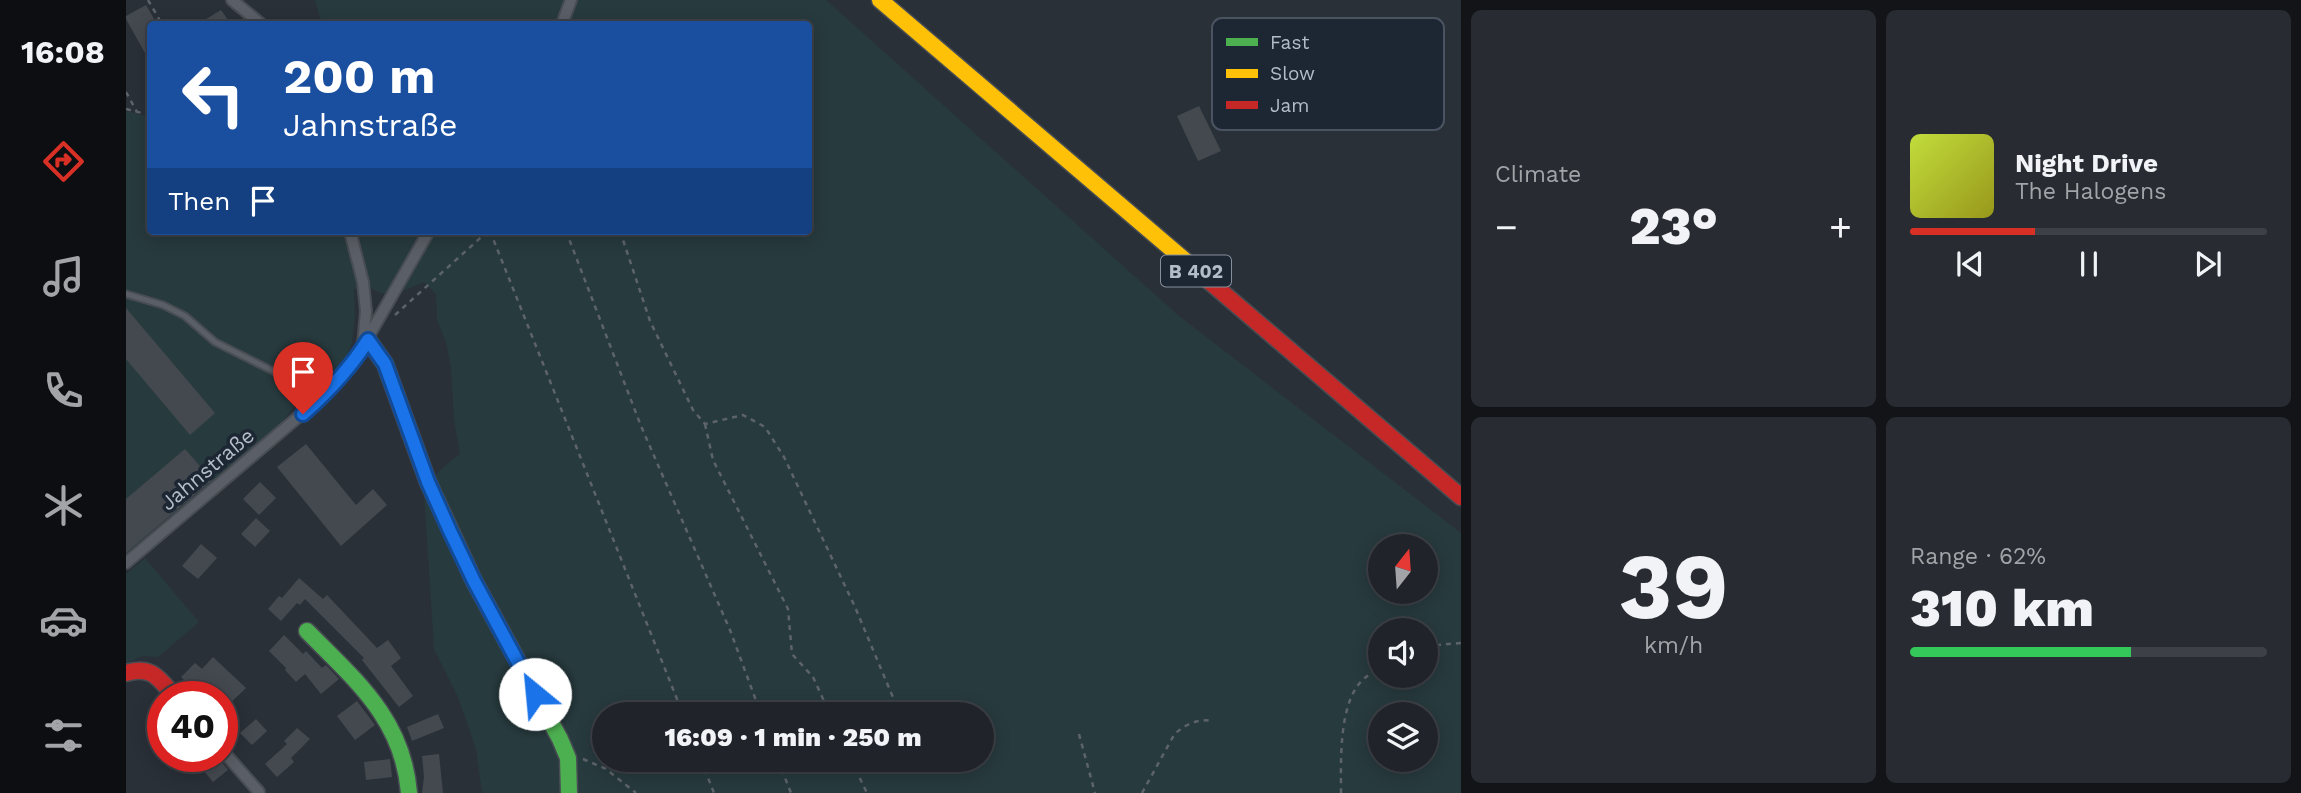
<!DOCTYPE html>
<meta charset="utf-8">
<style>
body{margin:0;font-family:"Work Sans",sans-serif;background:#282c32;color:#f1f3f6;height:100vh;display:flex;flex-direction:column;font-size:26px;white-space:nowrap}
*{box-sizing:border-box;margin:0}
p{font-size:23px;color:#a2a4a8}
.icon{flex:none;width:38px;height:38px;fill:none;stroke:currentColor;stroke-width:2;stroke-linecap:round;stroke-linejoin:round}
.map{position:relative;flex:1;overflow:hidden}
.side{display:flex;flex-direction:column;gap:10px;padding:10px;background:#121417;width:840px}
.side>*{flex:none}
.top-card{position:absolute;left:21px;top:21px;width:665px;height:214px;border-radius:7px;box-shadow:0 4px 18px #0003,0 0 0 2px #3d4147;background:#1a4fa0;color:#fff;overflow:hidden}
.needle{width:46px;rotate:17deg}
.controls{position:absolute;left:1242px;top:534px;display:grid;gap:14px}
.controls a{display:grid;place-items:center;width:70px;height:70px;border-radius:50%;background:#20242a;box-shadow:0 4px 18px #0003,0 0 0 2px #3d4147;font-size:35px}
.speed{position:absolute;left:21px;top:681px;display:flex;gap:14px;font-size:35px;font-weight:700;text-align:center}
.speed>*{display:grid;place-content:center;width:91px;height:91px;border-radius:50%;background:#20242a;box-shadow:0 4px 18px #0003,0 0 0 2px #3d4147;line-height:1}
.speed .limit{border:10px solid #d22;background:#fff;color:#111}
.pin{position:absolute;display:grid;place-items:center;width:60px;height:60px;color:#fff;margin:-72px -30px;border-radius:50% 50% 50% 0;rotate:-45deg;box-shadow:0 0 7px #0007}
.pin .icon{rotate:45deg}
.me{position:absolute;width:77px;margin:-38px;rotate:332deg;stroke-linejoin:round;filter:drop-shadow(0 0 5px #0008)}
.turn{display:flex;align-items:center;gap:24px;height:147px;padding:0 21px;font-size:32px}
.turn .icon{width:91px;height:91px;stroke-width:2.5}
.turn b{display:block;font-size:49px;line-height:60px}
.then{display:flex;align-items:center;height:66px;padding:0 21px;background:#0003;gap:14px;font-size:26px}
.big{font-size:52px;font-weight:800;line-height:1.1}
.side .tile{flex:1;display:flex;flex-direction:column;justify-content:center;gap:10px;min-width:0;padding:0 24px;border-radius:10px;background:#282c32}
.side .dial{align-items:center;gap:0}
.dial b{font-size:91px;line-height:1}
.song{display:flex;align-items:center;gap:21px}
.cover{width:84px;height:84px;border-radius:10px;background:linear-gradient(135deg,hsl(70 70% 55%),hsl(60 70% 35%))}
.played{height:7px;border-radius:4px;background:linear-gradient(90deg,#d93025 35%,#3d4147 35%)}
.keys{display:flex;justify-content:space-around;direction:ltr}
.heat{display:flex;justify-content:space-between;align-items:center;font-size:38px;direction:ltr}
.charge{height:10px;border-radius:5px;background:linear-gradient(90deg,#34c759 62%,#3d4147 0)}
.side .tiles{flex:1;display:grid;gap:10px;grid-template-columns:repeat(2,1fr)}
.trip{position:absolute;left:466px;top:702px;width:402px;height:70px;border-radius:35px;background:#20242a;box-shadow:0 4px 18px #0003,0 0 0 2px #3d4147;font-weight:800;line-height:70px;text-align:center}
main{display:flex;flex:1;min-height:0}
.tab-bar{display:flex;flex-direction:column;width:126px;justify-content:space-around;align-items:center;background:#0d0e11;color:#a2a4a8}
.tab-bar .icon{width:49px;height:49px}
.tab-bar .active{color:#d93025}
.tab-bar b{font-size:32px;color:#f1f3f6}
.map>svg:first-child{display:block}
.green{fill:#273a3e;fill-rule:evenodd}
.building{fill:#444950}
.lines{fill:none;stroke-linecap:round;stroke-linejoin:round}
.lane-casing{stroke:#484c53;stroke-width:9}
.street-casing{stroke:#484c53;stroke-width:14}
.fast-casing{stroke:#484c53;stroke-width:19}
.slow-casing{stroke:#484c53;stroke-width:19}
.jam-casing{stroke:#484c53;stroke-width:19}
.path{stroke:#5d636a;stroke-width:2.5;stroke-dasharray:5 5;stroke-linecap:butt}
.lane{stroke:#5a5e66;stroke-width:5}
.street{stroke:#5a5e66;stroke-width:10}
.fast{stroke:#4caf50;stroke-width:16}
.slow{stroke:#ffc107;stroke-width:16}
.jam{stroke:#c62828;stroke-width:16}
.route-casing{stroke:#114b97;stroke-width:18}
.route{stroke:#1a73e8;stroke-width:12}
.labels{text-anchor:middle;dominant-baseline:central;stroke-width:7;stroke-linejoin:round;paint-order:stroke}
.shield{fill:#1d2633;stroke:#878f9c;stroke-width:2}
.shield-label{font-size:19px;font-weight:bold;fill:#b4bcc9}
.street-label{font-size:21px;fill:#b4bcc9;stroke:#1d2633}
.key{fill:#1d2633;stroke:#4a5360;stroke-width:2}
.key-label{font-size:19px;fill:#b4bcc9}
</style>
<main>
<nav class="tab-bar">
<b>16:08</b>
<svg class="icon active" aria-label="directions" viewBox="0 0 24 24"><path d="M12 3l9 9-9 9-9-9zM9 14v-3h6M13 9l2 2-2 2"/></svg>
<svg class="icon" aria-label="music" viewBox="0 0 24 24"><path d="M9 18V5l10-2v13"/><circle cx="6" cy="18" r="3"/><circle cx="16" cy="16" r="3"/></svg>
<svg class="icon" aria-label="phone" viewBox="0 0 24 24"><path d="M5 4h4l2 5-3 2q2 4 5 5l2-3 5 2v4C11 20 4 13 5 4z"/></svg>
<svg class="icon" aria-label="climate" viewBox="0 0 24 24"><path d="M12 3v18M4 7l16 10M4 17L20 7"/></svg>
<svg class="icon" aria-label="car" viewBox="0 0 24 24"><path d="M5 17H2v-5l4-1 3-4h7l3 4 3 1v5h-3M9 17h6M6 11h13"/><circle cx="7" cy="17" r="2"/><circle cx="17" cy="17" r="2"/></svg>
<svg class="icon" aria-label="filters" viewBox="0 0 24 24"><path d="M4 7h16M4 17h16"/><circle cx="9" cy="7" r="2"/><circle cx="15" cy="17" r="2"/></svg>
</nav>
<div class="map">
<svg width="1335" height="793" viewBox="0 0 1335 793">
<rect width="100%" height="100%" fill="#2a3038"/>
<g class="green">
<path d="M189,0h511l353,316 282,217v260h-979l-6,-44 -18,-52 -24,-48 -10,-157c8,-17 22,-27 36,-38l-6,-34 -3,-53 -5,-25 -9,-22 -1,-26 -12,-12c-15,6 -39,19 -52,6l-18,1 1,28 -3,25 -5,14 -21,28 -19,5 -27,36 -28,25 -126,108v-447l24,6v114h658v-207h-486zM1255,546h45v46h-45zM1255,630h45v46h-45zM478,714h378v46h-378zM1255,714h45v46h-45z"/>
<polygon points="19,558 73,622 32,657 17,656 0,663 0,574"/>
</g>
<g class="building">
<polygon points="20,5 31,24 24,24 24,62 0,19 0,16"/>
<polygon points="95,10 105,24 72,24"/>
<polygon points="1073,106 1095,151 1072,161 1051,116"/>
<polygon points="0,308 89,413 64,435 0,359"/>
<polygon points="180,444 230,505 247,489 261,505 215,546 151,467"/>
<polygon points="59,449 86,480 0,553 0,499"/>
<polygon points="134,482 150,498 133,515 117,499"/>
<polygon points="130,518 144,531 129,547 115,534"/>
<polygon points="75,544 91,558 72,579 56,566"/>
<polygon points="173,578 197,599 201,595 251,648 262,640 275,658 265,666 287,696 273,707 236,660 238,658 179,599 174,605 171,603 155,621 142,609 153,596 156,598"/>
<polygon points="158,635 177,654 180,651 196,668 200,665 213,679 195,694 179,674 170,682 159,670 160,668 143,651"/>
<polygon points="87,657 120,688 96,711 96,696 74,696 55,677 69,663 76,669"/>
<polygon points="231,701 249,725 229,740 211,716"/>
<polygon points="312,714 318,728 286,741 281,727"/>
<polygon points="130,719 141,731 126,745 114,733"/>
<polygon points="171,728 184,739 165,758 168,762 151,777 139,764 161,744 158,741"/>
<polygon points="313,754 317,793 296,793 298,777 296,756"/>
<polygon points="92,757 102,770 87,782 77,770"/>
<polygon points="264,759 266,777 240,780 238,762"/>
</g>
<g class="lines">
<g class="lane-casing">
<polyline id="lane" points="0,294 37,305 59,316 89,342 197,396"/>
</g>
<g class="street-casing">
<g id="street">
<polyline points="106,0 135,24"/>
<polyline points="436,24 445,0"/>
<polyline points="224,231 237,282 240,311 237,345"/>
<polyline points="0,563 197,396 225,367 303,231"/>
<polyline points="96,750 133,792"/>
</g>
</g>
<g class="fast-casing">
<g id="fast">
<polyline points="242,340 259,364 302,482 348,581 434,739 442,758 443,793"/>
<path d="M181,631c49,50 96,88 102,162"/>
</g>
</g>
<g class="slow-casing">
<polyline id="slow" points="754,0 1083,281"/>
</g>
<g class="jam-casing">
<g id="jam">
<polyline points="1083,281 1335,497"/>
<path d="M0,673c25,-8 33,5 48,23"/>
</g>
</g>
<g class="path">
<polyline points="22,0 36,24"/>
<polyline points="0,92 11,112"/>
<polyline points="0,109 24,115"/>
<polyline points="364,231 557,714"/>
<polyline points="440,231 515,426 604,630 635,714"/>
<polyline points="494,231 524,321 567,410 579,424 617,415 639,427 658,457 729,607 774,714"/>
<polyline points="269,315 362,231"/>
<polyline points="579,424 587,460 662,609 666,654 687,677 704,714"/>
<polyline points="1300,646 1335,643"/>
<polyline points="953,734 969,793"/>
<polyline points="457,759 480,769 510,793"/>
<polyline points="575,760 588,793"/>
<polyline points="652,760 665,793"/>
<polyline points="725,760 741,793"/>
<path d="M1016,793l32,-58c8,-9 24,-17 37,-14"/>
<path d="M1215,793c0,-32 -3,-95 25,-116 4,-3 10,-5 15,-8"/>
</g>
<use href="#lane" class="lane"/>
<use href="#street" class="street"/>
<use href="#fast" class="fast"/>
<use href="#slow" class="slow"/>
<use href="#jam" class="jam"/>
</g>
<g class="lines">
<g class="route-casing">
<path id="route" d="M177,414c26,-23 47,-45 65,-74l17,24 43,118 22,49 24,50 61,113"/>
</g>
<use href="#route" class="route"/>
</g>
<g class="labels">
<rect class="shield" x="1035" y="255.5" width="70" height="31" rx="5"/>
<g class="shield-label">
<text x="1070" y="271">B 402</text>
</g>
<g class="street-label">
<text transform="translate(81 469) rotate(-40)">Jahnstraße</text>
</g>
</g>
<rect x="1086" y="18" width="232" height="112" rx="10" class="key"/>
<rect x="1100" y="38" width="32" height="8" fill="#4caf50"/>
<rect x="1100" y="69" width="32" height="9" fill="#ffc107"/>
<rect x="1100" y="101" width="32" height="8" fill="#c62828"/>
<g class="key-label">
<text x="1144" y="49">Fast</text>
<text x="1144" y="80">Slow</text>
<text x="1144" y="112">Jam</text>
</g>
</svg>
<div class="controls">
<a><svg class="needle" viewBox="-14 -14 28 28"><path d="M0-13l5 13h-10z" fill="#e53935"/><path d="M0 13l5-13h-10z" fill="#a2a4a8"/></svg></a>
<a><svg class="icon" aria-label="sound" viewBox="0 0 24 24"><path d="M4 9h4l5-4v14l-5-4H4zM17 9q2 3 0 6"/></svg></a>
<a><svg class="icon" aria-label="layers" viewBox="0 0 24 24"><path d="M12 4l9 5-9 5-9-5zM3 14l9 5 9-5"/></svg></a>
</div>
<div class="speed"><div class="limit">40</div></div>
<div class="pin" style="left:177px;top:414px;background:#d93025"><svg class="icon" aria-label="arrive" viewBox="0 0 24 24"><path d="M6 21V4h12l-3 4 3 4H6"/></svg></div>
<svg class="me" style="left:409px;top:694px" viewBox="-20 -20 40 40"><circle r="19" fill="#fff"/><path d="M0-13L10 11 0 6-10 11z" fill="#1a73e8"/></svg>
<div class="trip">16:09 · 1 min · 250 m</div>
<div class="top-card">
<div class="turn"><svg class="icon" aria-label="left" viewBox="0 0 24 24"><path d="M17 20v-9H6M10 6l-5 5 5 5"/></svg><div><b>200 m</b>Jahnstraße</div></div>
<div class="then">Then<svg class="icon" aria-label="arrive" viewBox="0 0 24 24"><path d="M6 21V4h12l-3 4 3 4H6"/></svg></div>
</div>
</div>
<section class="side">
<div class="tiles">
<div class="tile"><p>Climate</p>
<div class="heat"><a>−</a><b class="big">23°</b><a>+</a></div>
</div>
<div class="tile">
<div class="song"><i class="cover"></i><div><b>Night Drive</b><p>The Halogens</p></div></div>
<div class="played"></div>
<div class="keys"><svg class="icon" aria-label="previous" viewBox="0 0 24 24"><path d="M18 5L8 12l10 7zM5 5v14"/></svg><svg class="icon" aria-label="pause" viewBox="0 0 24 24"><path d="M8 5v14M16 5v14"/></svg><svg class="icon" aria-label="next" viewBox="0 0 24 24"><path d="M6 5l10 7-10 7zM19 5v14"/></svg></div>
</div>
<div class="tile dial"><b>39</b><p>km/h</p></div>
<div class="tile"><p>Range · 62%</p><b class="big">310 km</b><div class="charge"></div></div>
</div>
</section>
</main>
